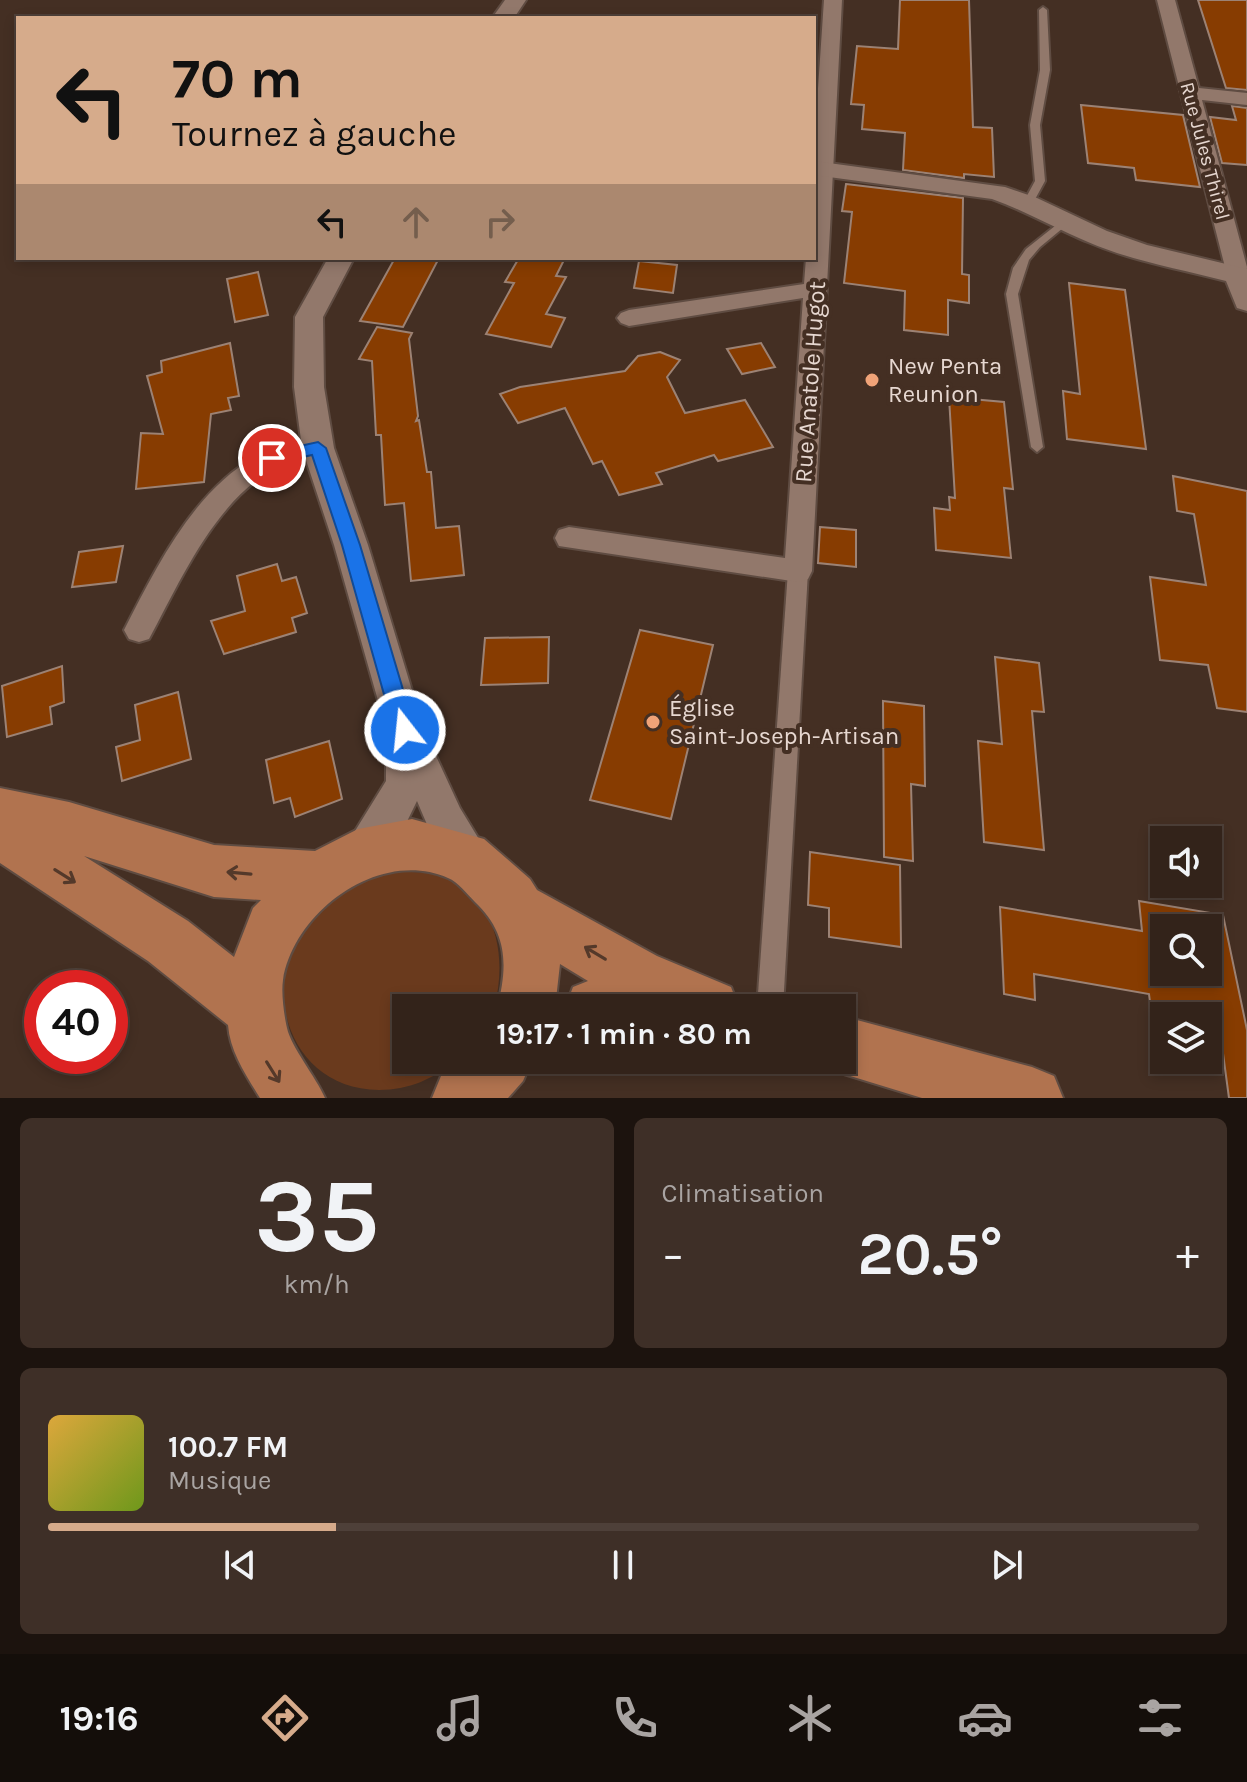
<!DOCTYPE html>
<html lang="fr">
<meta charset="utf-8">
<style>
body{margin:0;font-family:Karla,sans-serif;background:#3e2f27;color:#f1f3f6;height:100vh;display:flex;flex-direction:column;font-size:30px;white-space:nowrap}
*{box-sizing:border-box;margin:0}
p{font-size:26px;color:#a9a4a2}
.icon{flex:none;width:44px;height:44px;fill:none;stroke:currentColor;stroke-width:2;stroke-linecap:round;stroke-linejoin:round}
.map{position:relative;height:1098px;overflow:hidden}
.details{display:flex;flex-direction:column;gap:20px;padding:20px;background:#1c130e;flex:1}
.details>*{flex:none}
.guide{position:absolute;left:16px;top:16px;width:800px;height:244px;border-radius:0px;box-shadow:0 4px 12px #0003,0 0 0 2px #4e4039;background:#d6ab8b;color:#111;overflow:hidden}
.tools{position:absolute;left:1150px;top:826px;display:grid;gap:16px}
.tools a{display:grid;place-items:center;width:72px;height:72px;border-radius:0px;background:#33231a;box-shadow:0 4px 12px #0003,0 0 0 2px #4e4039;font-size:40px}
.speed{position:absolute;left:24px;top:970px;display:flex;gap:16px;font-size:40px;font-weight:700;text-align:center}
.speed>*{display:grid;place-content:center;width:104px;height:104px;border-radius:50%;background:#33231a;box-shadow:0 4px 12px #0003,0 0 0 2px #4e4039;line-height:1}
.speed .limit{border:12px solid #d22;background:#fff;color:#111}
.pin{position:absolute;display:grid;place-items:center;width:68px;height:68px;color:#fff;margin:-34px;border:4px solid #fff;border-radius:50%;box-shadow:0 2px 8px #0007}
.me{position:absolute;width:88px;margin:-44px;rotate:344deg;stroke-linejoin:round;filter:drop-shadow(0 0 6px #0008)}
.turn{display:flex;align-items:center;gap:28px;height:168px;padding:0 24px;font-size:36px}
.turn .icon{width:104px;height:104px;stroke-width:2.5}
.turn b{display:block;font-size:56px;line-height:68px}
.lanes{display:flex;align-items:center;height:76px;padding:0 24px;background:#0003;justify-content:center;gap:40px;direction:ltr}
.lanes .off{opacity:.35}
.big{font-size:60px;font-weight:700;line-height:1.1}
.details .tile{flex:1;display:flex;flex-direction:column;justify-content:center;gap:12px;min-width:0;padding:0 28px;border-radius:12px;background:#3e2f27}
.details .dial{align-items:center;gap:0}
.dial b{font-size:104px;line-height:1}
.song{display:flex;align-items:center;gap:24px}
.cover{width:96px;height:96px;border-radius:12px;background:linear-gradient(135deg,hsl(40 70% 55%),hsl(80 70% 35%))}
.played{height:8px;border-radius:4px;background:linear-gradient(90deg,#d6ab8b 25%,#4e4039 25%)}
.keys{display:flex;justify-content:space-around;direction:ltr}
.heat{display:flex;justify-content:space-between;align-items:center;font-size:44px;direction:ltr}
.details .tiles{flex:1;display:grid;gap:20px;grid-template-columns:1fr 1fr}
.tile:last-child{grid-column:span 2}
.trip{position:absolute;left:392px;top:994px;width:464px;height:80px;border-radius:0px;background:#33231a;box-shadow:0 4px 12px #0003,0 0 0 2px #4e4039;font-weight:700;line-height:80px;text-align:center}
.tab-bar{display:flex;height:128px;justify-content:space-around;align-items:center;background:#140e0a;color:#a9a4a2}
.tab-bar .icon{width:56px;height:56px}
.tab-bar .active{color:#d6ab8b}
.tab-bar b{font-size:36px;color:#f1f3f6}
.map>svg:first-child{display:block}
.green{fill:#6a3a1d}
.building{fill:#873c01;stroke:#9c8274;stroke-width:2;fill-rule:evenodd}
.lines{fill:none;stroke-linecap:round;stroke-linejoin:round}
.service-casing{stroke:#5f4c42;stroke-width:4}
.pedestrian-casing{stroke:#5f4c42;stroke-width:4}
.minor-casing{stroke:#5f4c42;stroke-width:4}
.tertiary-casing{stroke:#5f4c42;stroke-width:4}
.primary-casing{stroke:#5f4c42;stroke-width:4}
.service{fill:#92786b;fill-rule:evenodd}
.pedestrian{fill:#92786b;fill-rule:evenodd}
.minor{fill:#92786b;fill-rule:evenodd}
.tertiary{fill:#92786b;fill-rule:evenodd}
.primary{fill:#b1734f;fill-rule:evenodd}
.oneway{stroke:#54392a}
.route{fill:#1a73e8;stroke:#114b97;stroke-width:2}
.poi-dot{fill:#f0a378;stroke:#442f23;stroke-width:3}
.labels{text-anchor:middle;dominant-baseline:central;stroke-width:8;stroke-linejoin:round;paint-order:stroke}
.far-street-label{font-size:20px;fill:#e7d8d1;stroke:#442f23}
.poi-label{font-size:24px;fill:#e7d8d1;stroke:#442f23;text-anchor:start}
.street-label{font-size:24px;fill:#e7d8d1;stroke:#442f23}
</style>
<div class="map">
<svg width="1247" height="1098" viewBox="0 0 1247 1098">
<rect width="100%" height="100%" fill="#442f23"/>
<path class="green" d="M400,871c10,1 21,1 31,3 64,14 78,79 63,134h-88v52h51c-24,19 -48,30 -78,30 -91,-1 -123,-106 -69,-171 23,-29 55,-41 90,-48z"/>
<g class="building">
<polygon points="900,0 969,0 973,127 992,128 994,177 964,174 964,178 903,170 905,133 862,129 864,105 851,104 857,46 898,49"/>
<polygon points="1198,0 1247,0 1247,90 1226,88"/>
<polygon points="1081,105 1183,115 1200,187 1136,180 1134,168 1088,163"/>
<polygon points="1232,106 1247,108 1247,165 1222,163 1210,117 1236,120"/>
<polygon points="846,184 963,198 962,274 969,275 969,303 948,300 948,335 904,330 905,291 844,283 852,212 842,211"/>
<polygon points="395,258 439,258 403,327 360,321"/>
<polygon points="519,258 565,258 556,276 566,277 546,314 565,318 551,347 486,334 514,283 505,282"/>
<polygon points="639,261 677,265 673,293 634,288"/>
<polygon points="258,272 268,315 235,322 227,279"/>
<polygon points="1069,283 1125,290 1146,449 1067,439 1063,391 1080,394"/>
<polygon points="377,327 412,333 409,339 418,416 416,421 419,420 427,472 431,472 436,528 459,526 464,575 411,581 404,503 385,505 381,435 376,435 372,361 359,359"/>
<polygon points="230,343 239,396 228,398 231,410 211,414 204,482 136,489 141,433 163,434 147,376 162,372 161,361"/>
<polygon points="761,343 775,367 742,374 727,349"/>
<polygon points="660,352 680,360 667,377 685,413 745,400 773,447 718,461 714,455 656,473 662,484 619,495 602,461 593,464 565,408 518,423 500,394 520,387 625,371 638,356"/>
<polygon points="949,397 1004,402 1013,489 1004,488 1011,558 936,550 934,508 950,510 949,497 955,498"/>
<polygon points="1173,476 1247,491 1247,712 1217,708 1208,665 1160,660 1150,577 1206,585 1194,514 1177,511"/>
<polygon points="820,527 856,530 856,567 818,563"/>
<polygon points="123,546 116,582 72,587 79,552"/>
<polygon points="277,564 282,581 296,577 307,613 292,618 296,632 224,654 211,621 245,611 237,576"/>
<polygon points="640,630 713,645 671,819 590,800"/>
<polygon points="549,637 548,683 481,685 485,638"/>
<polygon points="995,657 1039,663 1044,712 1032,711 1044,850 984,842 978,741 1002,744"/>
<polygon points="62,666 64,702 50,707 52,724 7,737 2,686"/>
<polygon points="178,692 191,759 122,781 116,747 140,740 135,705"/>
<polygon points="883,701 924,706 925,786 911,784 913,861 884,857"/>
<polygon points="329,741 342,799 295,817 290,798 274,803 266,760"/>
<polygon points="810,852 900,865 901,947 829,937 829,908 808,905"/>
<path d="M1139,901l84,14 24,115v68h-18l-7,-52 -14,-2v-28h-44v19l-10,-2 -5,-39 -115,-20 1,26 -31,-6 -4,-87 142,24zM1164,928h44v44h-44z"/>
</g>
<g class="lines">
<g class="service-casing">
<g id="service">
<polygon points="1043,7 1047,10 1050,70 1040,125 1045,181 1033,203 1028,206 1023,203 1035,181 1030,125 1040,70 1039,10"/>
<polygon points="1065,218 1070,221 1069,223 1040,247 1029,260 1018,294 1043,447 1037,452 1031,447 1006,294 1013,268 1026,249"/>
</g>
</g>
<g class="pedestrian-casing">
<polygon id="pedestrian" points="798,563 805,565 808,571 783,1008 757,1008 788,571 791,565"/>
</g>
<g class="minor-casing">
<g id="minor">
<polygon points="824,0 842,0 812,571 808,579 798,582 559,546 555,538 559,530 569,527 785,558 803,298 629,326 621,323 617,318 621,313 629,310 804,284 806,258 814,258 814,147"/>
<polygon points="1157,0 1175,0 1199,88 1247,93 1247,105 1202,100 1247,267 1246,280 1230,280 1227,275"/>
<path d="M318,439l9,2 4,7 -4,7c-14,4 -29,4 -42,9 -66,27 -104,116 -136,175l-10,3 -10,-3 -5,-9c33,-64 72,-145 140,-178 17,-9 36,-10 54,-13z"/>
</g>
</g>
<g class="tertiary-casing">
<g id="tertiary">
<polygon points="505,0 526,0 514,18 492,18"/>
<path d="M814,161l191,26 32,11 70,33 40,14 100,24v42l-10,-3 -11,-27c-46,-12 -94,-20 -138,-39 -32,-13 -62,-31 -96,-43l-178,-24z"/>
<path d="M328,258h26l-31,59 1,70 10,61 34,97 56,185 36,78 31,51 -6,14 -15,6c-28,-11 -41,-51 -53,-78 -13,26 -26,60 -54,71l-15,-6 -6,-14 44,-71v-39l2,-6 -54,-191 -32,-97 -8,-61 1,-70z"/>
</g>
</g>
<g class="primary-casing">
<g id="primary">
<path d="M0,788l69,14 145,43 101,6 43,-22 54,-10 72,20 46,40 7,11 120,66 74,31 8,21h-174l8,-21 15,-6 -28,-17 -5,44h-58c11,-42 11,-75 -22,-106 -8,-8 -17,-20 -27,-24 -68,-30 -154,33 -165,102 -2,13 1,35 4,48 4,19 29,49 38,70h-65c-14,-23 -30,-46 -32,-73l-80,-64 -148,-98zM84,856l130,41 47,3 -8,8 -19,49 -46,-36z"/>
<polygon points="842,1016 1032,1067 1054,1076 1063,1098 922,1098 821,1067 818,1060 842,1060"/>
<polygon points="460,1060 532,1060 523,1081 508,1098 432,1098 441,1076"/>
</g>
</g>
<use href="#service" class="service"/>
<use href="#pedestrian" class="pedestrian"/>
<use href="#minor" class="minor"/>
<use href="#tertiary" class="tertiary"/>
<use href="#primary" class="primary"/>
</g>
<defs><path id="oneway-shaft" d="M-6 0H5M1.5-3L5.5 0L1.5 3" fill="none" stroke-width="1.6" stroke-linecap="round" stroke-linejoin="round" transform="scale(2)"/></defs>
<g class="oneway">
<use href="#oneway-shaft" transform="translate(239 873) rotate(-175)"/>
<use href="#oneway-shaft" transform="translate(65 876) rotate(32)"/>
<use href="#oneway-shaft" transform="translate(595 953) rotate(-149)"/>
<use href="#oneway-shaft" transform="translate(273 1072) rotate(58)"/>
</g>
<polygon class="route" points="318,442 326,448 360,545 415,730 412,736 405,739 397,736 394,730 342,545 312,455 272,464 264,458 272,452"/>
<g class="poi-dot">
<circle cx="872" cy="380" r="8"/>
<circle cx="653" cy="722" r="8"/>
</g>
<g class="labels">
<g class="far-street-label">
<text transform="translate(1205 151) rotate(75)">Rue Jules Thirel</text>
</g>
<g class="poi-label">
<text x="888" y="366">New Penta<tspan x="888" dy="28">Reunion</tspan></text>
<text x="669" y="708">Église<tspan x="669" dy="28">Saint-Joseph-Artisan</tspan></text>
</g>
<g class="street-label">
<text transform="translate(810 382) rotate(-86)">Rue Anatole Hugot</text>
</g>
</g>
</svg>
<div class="tools">
<a><svg class="icon" aria-label="sound" viewBox="0 0 24 24"><path d="M4 9h4l5-4v14l-5-4H4zM17 9q2 3 0 6"/></svg></a>
<a><svg class="icon" aria-label="search" viewBox="0 0 24 24"><circle cx="10" cy="10" r="6"/><path d="M15 15l6 6"/></svg></a>
<a><svg class="icon" aria-label="layers" viewBox="0 0 24 24"><path d="M12 4l9 5-9 5-9-5zM3 14l9 5 9-5"/></svg></a>
</div>
<div class="speed"><div class="limit">40</div></div>
<div class="pin" style="left:272px;top:458px;background:#d93025"><svg class="icon" aria-label="arrive" viewBox="0 0 24 24"><path d="M6 21V4h12l-3 4 3 4H6"/></svg></div>
<svg class="me" style="left:405px;top:730px" viewBox="-20 -20 40 40"><circle r="17" fill="#1a73e8" stroke="#fff" stroke-width="3"/><path d="M0-11L8 9 0 5-8 9z" fill="#fff"/></svg>
<div class="trip">19:17 · 1 min · 80 m</div>
<div class="guide">
<div class="turn"><svg class="icon" aria-label="left" viewBox="0 0 24 24"><path d="M17 20v-9H6M10 6l-5 5 5 5"/></svg><div><b>70 m</b>Tournez à gauche</div></div>
<div class="lanes"><svg class="icon" aria-label="left" viewBox="0 0 24 24"><path d="M17 20v-9H6M10 6l-5 5 5 5"/></svg><svg class="icon off" aria-label="ahead" viewBox="0 0 24 24"><path d="M12 20V5M6 11l6-6 6 6"/></svg><svg class="icon off" aria-label="right" viewBox="0 0 24 24"><path d="M7 20v-9h11M14 6l5 5-5 5"/></svg></div>
</div>
</div>
<section class="details">
<div class="tiles">
<div class="tile dial"><b>35</b><p>km/h</p></div>
<div class="tile"><p>Climatisation</p>
<div class="heat"><a>−</a><b class="big">20.5°</b><a>+</a></div>
</div>
<div class="tile">
<div class="song"><i class="cover"></i><div><b>100.7 FM</b><p>Musique</p></div></div>
<div class="played"></div>
<div class="keys"><svg class="icon" aria-label="previous" viewBox="0 0 24 24"><path d="M18 5L8 12l10 7zM5 5v14"/></svg><svg class="icon" aria-label="pause" viewBox="0 0 24 24"><path d="M8 5v14M16 5v14"/></svg><svg class="icon" aria-label="next" viewBox="0 0 24 24"><path d="M6 5l10 7-10 7zM19 5v14"/></svg></div>
</div>
</div>
</section>
<nav class="tab-bar">
<b>19:16</b>
<svg class="icon active" aria-label="directions" viewBox="0 0 24 24"><path d="M12 3l9 9-9 9-9-9zM9 14v-3h6M13 9l2 2-2 2"/></svg>
<svg class="icon" aria-label="music" viewBox="0 0 24 24"><path d="M9 18V5l10-2v13"/><circle cx="6" cy="18" r="3"/><circle cx="16" cy="16" r="3"/></svg>
<svg class="icon" aria-label="phone" viewBox="0 0 24 24"><path d="M5 4h4l2 5-3 2q2 4 5 5l2-3 5 2v4C11 20 4 13 5 4z"/></svg>
<svg class="icon" aria-label="climate" viewBox="0 0 24 24"><path d="M12 3v18M4 7l16 10M4 17L20 7"/></svg>
<svg class="icon" aria-label="car" viewBox="0 0 24 24"><path d="M5 17H2v-5l4-1 3-4h7l3 4 3 1v5h-3M9 17h6M6 11h13"/><circle cx="7" cy="17" r="2"/><circle cx="17" cy="17" r="2"/></svg>
<svg class="icon" aria-label="filters" viewBox="0 0 24 24"><path d="M4 7h16M4 17h16"/><circle cx="9" cy="7" r="2"/><circle cx="15" cy="17" r="2"/></svg>
</nav>
